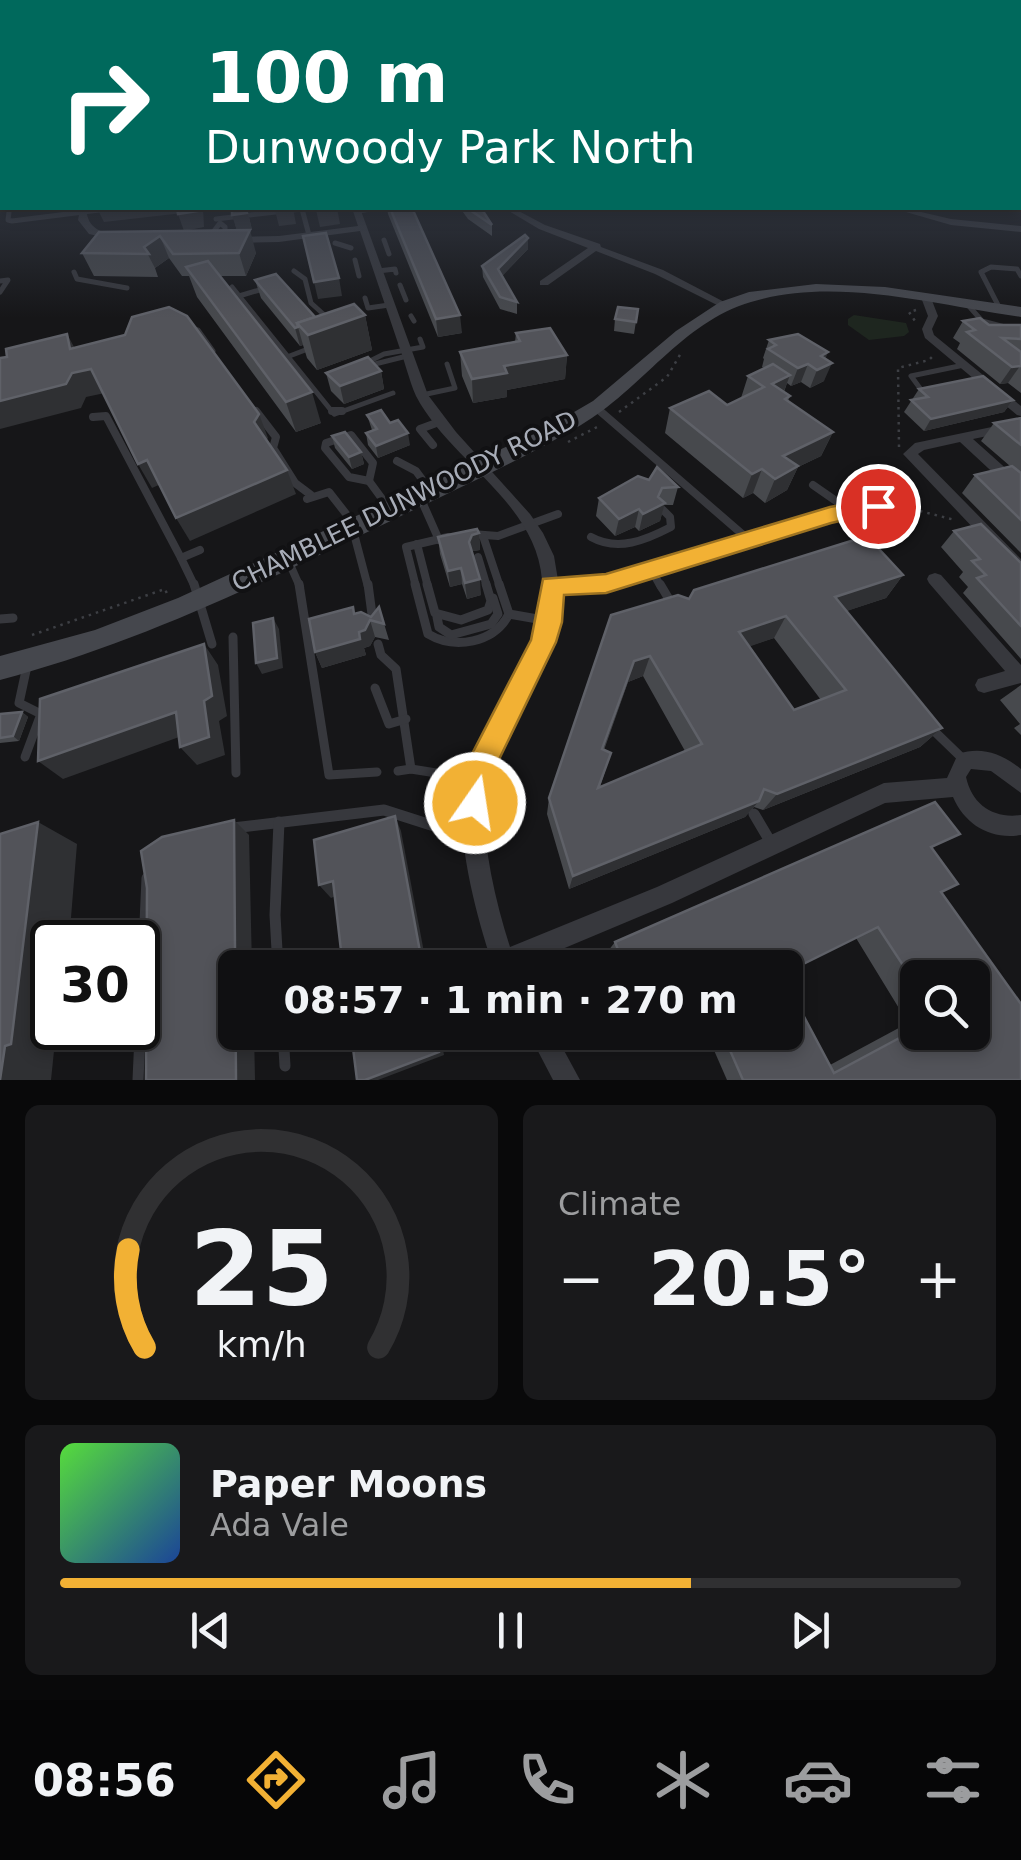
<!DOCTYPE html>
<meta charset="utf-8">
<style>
body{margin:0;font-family:"DejaVu Sans",sans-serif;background:#19191b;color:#f1f3f6;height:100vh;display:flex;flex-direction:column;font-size:38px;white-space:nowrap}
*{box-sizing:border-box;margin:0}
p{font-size:32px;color:#9c9d9f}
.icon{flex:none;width:55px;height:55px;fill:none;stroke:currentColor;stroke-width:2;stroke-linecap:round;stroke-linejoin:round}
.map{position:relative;height:1080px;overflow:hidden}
.panel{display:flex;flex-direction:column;gap:25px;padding:25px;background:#09090a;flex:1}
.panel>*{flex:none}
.top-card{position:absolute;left:0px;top:0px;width:1022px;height:210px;box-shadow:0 5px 15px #0003,0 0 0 2px #303032;background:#00695c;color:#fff;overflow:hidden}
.fabs{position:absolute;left:900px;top:960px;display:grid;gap:20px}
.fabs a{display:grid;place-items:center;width:90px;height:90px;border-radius:15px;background:#101012;box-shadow:0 5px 15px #0003,0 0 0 2px #303032;font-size:50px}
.speed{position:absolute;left:30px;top:920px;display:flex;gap:20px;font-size:50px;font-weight:700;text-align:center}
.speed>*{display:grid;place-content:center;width:130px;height:130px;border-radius:50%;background:#101012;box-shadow:0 5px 15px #0003,0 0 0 2px #303032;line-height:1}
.speed .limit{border:5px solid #111;border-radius:15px;background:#fff;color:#111}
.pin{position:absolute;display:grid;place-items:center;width:85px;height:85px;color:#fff;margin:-42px;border:5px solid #fff;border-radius:50%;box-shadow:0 2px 10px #0007}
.me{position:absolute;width:110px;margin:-55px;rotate:13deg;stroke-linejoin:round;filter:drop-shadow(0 0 8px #0008)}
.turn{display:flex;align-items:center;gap:35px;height:210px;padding:0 40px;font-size:45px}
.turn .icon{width:130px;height:130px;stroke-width:2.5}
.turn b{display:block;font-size:70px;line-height:85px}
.big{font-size:75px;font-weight:600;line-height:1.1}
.panel .tile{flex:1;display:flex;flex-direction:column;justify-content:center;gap:15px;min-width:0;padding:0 35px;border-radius:15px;background:#19191b}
.panel .dial{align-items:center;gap:0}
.dial svg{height:260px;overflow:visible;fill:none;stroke:#303032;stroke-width:7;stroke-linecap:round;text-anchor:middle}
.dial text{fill:#f1f3f6;stroke:none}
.song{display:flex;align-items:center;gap:30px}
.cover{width:120px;height:120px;border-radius:15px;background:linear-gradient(135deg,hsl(110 70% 55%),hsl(220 70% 35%))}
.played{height:10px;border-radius:5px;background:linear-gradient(90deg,#f2b134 70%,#303032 70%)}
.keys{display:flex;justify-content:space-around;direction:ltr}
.heat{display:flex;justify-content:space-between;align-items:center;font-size:55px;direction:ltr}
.panel .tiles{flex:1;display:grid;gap:25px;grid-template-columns:1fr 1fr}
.tile:last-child{grid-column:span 2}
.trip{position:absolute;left:218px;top:950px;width:585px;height:100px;border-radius:15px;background:#101012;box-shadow:0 5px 15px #0003,0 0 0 2px #303032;font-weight:600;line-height:100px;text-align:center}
.dock{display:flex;height:160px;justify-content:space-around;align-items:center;background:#060607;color:#9c9d9f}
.dock .icon{width:70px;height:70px}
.dock .selected{color:#f2b134}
.dock b{font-size:45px;color:#f1f3f6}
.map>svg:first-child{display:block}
.green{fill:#1e261f}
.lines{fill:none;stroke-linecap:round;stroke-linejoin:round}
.path{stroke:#3d3f44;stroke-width:2.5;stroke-dasharray:2.5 5;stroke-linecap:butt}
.lane-far3{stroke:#37383d;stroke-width:5}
.lane-far2{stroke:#37383d;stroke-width:8}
.lane-far1{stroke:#37383d;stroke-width:9}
.lane{stroke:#37383d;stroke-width:11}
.street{fill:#37383d;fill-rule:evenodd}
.secondary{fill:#45474d;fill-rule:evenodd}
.wall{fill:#47494d;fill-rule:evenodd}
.shaded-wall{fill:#2f3033}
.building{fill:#525359;stroke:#5f6168;stroke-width:2.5;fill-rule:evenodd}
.route{fill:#f2b134;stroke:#9d7322;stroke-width:2.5}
.labels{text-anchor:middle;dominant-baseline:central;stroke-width:8;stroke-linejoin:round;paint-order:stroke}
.street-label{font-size:25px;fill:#a8adb8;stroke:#111113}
</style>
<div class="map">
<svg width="1021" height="1080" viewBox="0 0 1021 1080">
<rect width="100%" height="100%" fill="#161618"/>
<polygon class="green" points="854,315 906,323 909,332 904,336 869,340 848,325 848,319"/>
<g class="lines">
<g class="path">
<polyline points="916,310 909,312 917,324"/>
<polyline points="619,412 667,377 681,353"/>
<polyline points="568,442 601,425"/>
<polyline points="899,447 898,368 929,360 935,354"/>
<polyline points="920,511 955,520"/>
<polyline points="32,635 165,589 168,596"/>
</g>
<g class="lane-far3">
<polyline points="357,211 372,209"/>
<polyline points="9,212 8,220 12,221 115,208"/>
<polyline points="216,219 302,209"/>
<polyline points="309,235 302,209 312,208"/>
<polyline points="208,239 220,223 225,227 225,240"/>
<polyline points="384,240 389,254"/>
<polyline points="335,243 351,248"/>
<polyline points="355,260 359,276"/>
<polyline points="294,271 305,279 311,303 331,321"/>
<polyline points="378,271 395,269 396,273"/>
<polyline points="74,272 77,279 127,288"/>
<polyline points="0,281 8,280 0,292"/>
<polyline points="400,285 406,300"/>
<polyline points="232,287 334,414"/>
<polyline points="239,296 266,288"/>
<polyline points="365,298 368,308 389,305"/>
<polyline points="968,305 982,321 1021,331"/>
<polyline points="1000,309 981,272 991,267 1017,269 1021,276"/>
<polyline points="411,316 414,321"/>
<polyline points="188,326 198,330 213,351"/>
<polyline points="287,357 313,347"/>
<polyline points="364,364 384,354 423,347 420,339"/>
<polyline points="367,366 407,356"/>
<polyline points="922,391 911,376 964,365"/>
<polyline points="422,395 455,388 447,364"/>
<polyline points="596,408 602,414"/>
<polyline points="335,414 393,393"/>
</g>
<g class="lane-far2">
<polyline points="256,411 276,437 273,448 295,483 311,495"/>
<polyline points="332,411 342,411"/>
<polyline points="600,411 749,540"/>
<polyline points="93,417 106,416 181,558"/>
<polygon points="351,435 373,463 369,481 349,477 325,448 326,443"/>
<polyline points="433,445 420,429 439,422"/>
<polyline points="397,461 416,471 430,490"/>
<polyline points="369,481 388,507"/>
<polyline points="813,485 849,510"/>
<polyline points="873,491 878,506"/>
<polyline points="420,497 439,540"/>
<polyline points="307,499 329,492 354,524"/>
<polyline points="353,530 368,587"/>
<polyline points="472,534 498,536 558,514"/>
<polyline points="483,536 500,587"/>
<path d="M591,537c27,15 55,3 80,-10l-1,-10 -7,-7"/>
<polyline points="417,544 428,587"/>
<polyline points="478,557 487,587"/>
<polyline points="288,560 300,587"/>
<polyline points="652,571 661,587"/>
<polyline points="195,587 181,558 200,550"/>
<polyline points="416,587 406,547 448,537"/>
</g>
<g class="lane-far1">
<polyline points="194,584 212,644"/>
<polyline points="299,584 329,775 377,772"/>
<polyline points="368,584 373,622"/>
<path d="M415,584l13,50c27,16 66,9 81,-20l-10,-30"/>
<polyline points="427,584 435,613 461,620 488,610 491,601 486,584"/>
<polyline points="660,584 673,606"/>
<polyline points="509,614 549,621"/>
<polyline points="437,617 439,627 451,635 491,624 498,614 493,598"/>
<polyline points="0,619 13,618"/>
<polyline points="233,637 236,773"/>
<polyline points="378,644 381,655 396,669 411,769"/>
<polyline points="375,688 389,724 406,719"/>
<polyline points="930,727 963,759"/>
<polyline points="25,757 41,714 19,703 27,666"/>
<polyline points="398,771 411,769 474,779"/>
</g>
<g class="lane">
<polyline points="754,814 770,841"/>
<polyline points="233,828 384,810 434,826 470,827"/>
<polyline points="278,968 275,915 279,822"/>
<polyline points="283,1032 285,1066"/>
<polyline points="138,1080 147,878"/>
</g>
<g class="street">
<polygon points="1020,187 1021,188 1021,194 1020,193"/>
<path d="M352,208h8l68,187 28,37 74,82 13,19 11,23 4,24h34l34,-7 232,-70h50l7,5 -7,5h-50l-232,72 -34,7h-34l-4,37 -7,23 -63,129c-3,57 9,112 26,166l147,-60 227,-104 63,-5 11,-24c24,-8 44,0 63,15v24l-30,-22 -20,-2 -5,8c6,28 28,42 55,38v20c-30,5 -56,-10 -68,-38l-68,6 -213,100 -155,65h-23c-17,-48 -43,-144 -28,-193 4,-15 13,-27 21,-40 26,-47 60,-99 55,-155 -6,-78 -92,-119 -126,-184 -7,-16 -11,-34 -17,-50 -13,-38 -26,-77 -39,-115l-81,11 -43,1 -5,-3 5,-3 43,-1 79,-10z"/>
<polygon points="504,208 513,208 545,225 600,244 601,247 663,270 730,305 721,307 655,274 596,251 548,285 540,285 540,281 588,248 539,229"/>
<polygon points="892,208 904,208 951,219 1021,226 1021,232 951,225"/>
<path d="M80,210h6c3,19 13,21 30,26v4l-27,-6 -11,-14z"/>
<polygon points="923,298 931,298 938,316 932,329 934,335 1021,406 1021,416 1017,415 925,338 922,329 928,316 922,300"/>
<polygon points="1021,421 1021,429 973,439 1021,482 1021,495 1016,494 960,442 924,450 918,454 1021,559 1021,575 1016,573 903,454 915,443"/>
<polygon points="935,573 941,575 1021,665 1021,683 984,693 978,691 975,685 978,679 1005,671 929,583 927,579 929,575"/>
<polygon points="528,1032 554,1032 580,1080 553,1080"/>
</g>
<path class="secondary" d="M816,284l69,3 136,20v10c-86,-12 -185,-41 -270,-15 -69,20 -110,88 -170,123 -65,38 -135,69 -203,102 -123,59 -245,118 -378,153v-24l95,-26 83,-32 367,-169 48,-28 83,-70 44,-29 29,-10z"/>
</g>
<g class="wall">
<polygon points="226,208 248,208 247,209 252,230 244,231 256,253 246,276 220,276 321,423 296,432 197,297 189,276 182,276 169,258 155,268 158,277 94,276 82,253 99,232 237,231 232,211 227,211"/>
<polygon points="387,208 412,208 462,333 438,337 388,214"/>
<polygon points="460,208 481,208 492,225 492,236 468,219"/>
<polygon points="528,238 528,249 502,276 517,302 517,314 500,309 483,277 482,266"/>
<polygon points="255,280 315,317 365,315 372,350 317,370 307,358 303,345 300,346 261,298"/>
<polygon points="638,309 634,334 614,331 615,319"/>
<polygon points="963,321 989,325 1021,325 1021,393 1008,383 1000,384 957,349 960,343 953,338"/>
<polygon points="516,333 567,355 565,379 507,390 507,397 473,403 462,376 460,352 515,342"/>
<polygon points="769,340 826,359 824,381 810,388 801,382 791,386 787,383 784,392 790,396 788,401 833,432 821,456 798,467 787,490 765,503 753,493 743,498 665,433 670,408 727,405 741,398 748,376 764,368 762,367 764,359 763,358"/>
<polygon points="381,371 384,389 344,404 331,391 326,373"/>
<polygon points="919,389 1013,400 1004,412 924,431 904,412"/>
<polygon points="367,415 390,423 410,445 378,458 368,445 366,433 372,430"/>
<polygon points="1021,418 1021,553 962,493 975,475 1010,466 981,441 994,423"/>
<polygon points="332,436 361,452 364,464 352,469 335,448"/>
<polygon points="638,476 678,487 673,505 664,505 660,521 639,531 635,527 615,536 596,516 599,498"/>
<polygon points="954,531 1021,563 1021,659 963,593 968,587 959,577 963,572 941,547"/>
<polygon points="479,533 480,550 473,551 473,553 481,595 467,599 462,584 450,587 440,554 438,537"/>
<path d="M903,575l-17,23 -40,13 96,117 -22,19 -157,63 -9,-3 -9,10 -176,72 -22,-75 2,-16 62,-183 78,-16zM774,638l47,62 -27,10 -45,-64zM643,676l42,75 -85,36 11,-34 -7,-3 24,-68z"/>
<polygon points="379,607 389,640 375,637 370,646 364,648 366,655 322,668 315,652 355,614 371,617"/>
<polygon points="1021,685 1021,735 1014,728 1020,724 1000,700"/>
<polygon points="22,712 28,717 19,741 0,743 0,714"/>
<path d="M933,850l8,42 80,188h-294l-21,-48h79l45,33 78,-42 -52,-85 -71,30h-170l-7,-17 7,-9zM918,978l54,54h-54z"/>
</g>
<g class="shaded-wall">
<polygon points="97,208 181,208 183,213 104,222"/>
<polygon points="198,208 203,208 204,227 184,231 178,214"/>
<polygon points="226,208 248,208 247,209 252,230 237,231 232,215 246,209 227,211"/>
<polygon points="293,208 296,224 279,226 275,210"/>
<polygon points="337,208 340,224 320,227 316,210"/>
<polygon points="250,230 256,253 246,276 239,253"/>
<polygon points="160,236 169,258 155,268 144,247"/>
<polygon points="528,238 528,249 498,280 498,269"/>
<polygon points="339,278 342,296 318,299 314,282"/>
<polygon points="365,315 372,350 317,370 308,335"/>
<polygon points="460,315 462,333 438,337 436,319"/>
<polygon points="298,327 303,345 300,346 295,328"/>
<polygon points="67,334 80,358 91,369 105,393 86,397 81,408 0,429 0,401 70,349"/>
<polygon points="828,352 822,368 832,363 824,381 810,388 817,370 821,356"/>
<polygon points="567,355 565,379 507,390 507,397 473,403 472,379 504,366"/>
<polygon points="808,364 801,382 791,386 798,368"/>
<polygon points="1020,366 1008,383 1000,384 1012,367"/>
<polygon points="381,371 384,389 344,404 340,386"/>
<polygon points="790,375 781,399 772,384"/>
<polygon points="312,392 321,423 296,432 286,402"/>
<polygon points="1013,400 1004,412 924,431 931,419"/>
<polygon points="259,414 268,438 263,446 254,422"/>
<polygon points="833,432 821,456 798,467 787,490 765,503 775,479 785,474 773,480 783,456"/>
<polygon points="408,433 410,445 378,458 376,446"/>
<polygon points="361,452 364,464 352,469 349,457"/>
<polygon points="147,460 161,484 152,488 138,464"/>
<polygon points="762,469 753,493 743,498 752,474"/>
<polygon points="287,470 296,494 190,541 176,518"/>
<polygon points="662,488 657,507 665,503 660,521 639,531 643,514"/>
<polygon points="639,509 635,527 615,536 619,519"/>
<polygon points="479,533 480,550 473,551 471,558 469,542 472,535"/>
<polygon points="461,568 462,584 450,587 448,571"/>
<polygon points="903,575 886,598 820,620 835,597"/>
<polygon points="480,579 481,595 467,599 465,583"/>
<polygon points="786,616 774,638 728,654 739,632"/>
<polygon points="273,618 279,629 283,668 262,674 256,663"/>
<polygon points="370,620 375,637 370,646 364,648 366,655 322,668 315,652 359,632"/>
<polygon points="204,644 218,665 227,716 219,721 225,755 197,765 180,747 204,701"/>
<polygon points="650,656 643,676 628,682 597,767 602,749 634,661"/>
<polygon points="22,712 28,717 19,741 13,736"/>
<polygon points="176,712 193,732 63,779 38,761"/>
<polygon points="942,728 920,747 763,810 777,794"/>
<polygon points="759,801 745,817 569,889 573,876"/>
<polygon points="395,816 401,831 427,968 423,968"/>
<polygon points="234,820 249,835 252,968 235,968"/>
<polygon points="38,822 77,844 69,942 52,942 52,1028 62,1028 60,1049 54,1051 51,1080 0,1080"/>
<polygon points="333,881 343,893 331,898 319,885"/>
<polygon points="236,1032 254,1032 255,1080 236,1080"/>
<polygon points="436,1032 440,1032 444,1055 378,1080 365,1080"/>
</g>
<g class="building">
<polygon points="177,208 198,208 198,211 178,214"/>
<polygon points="232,208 246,208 247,213 232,215"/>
<polygon points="316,208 337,208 316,210"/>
<polygon points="390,208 412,208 460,315 436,319"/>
<polygon points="467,208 481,208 492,225"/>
<polygon points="250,230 239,253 173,254 160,236 144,247 149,254 82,253 99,232"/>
<polygon points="326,233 339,278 314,282 303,236"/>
<polygon points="525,235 528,238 498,269 517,302 500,297 482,266"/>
<polygon points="208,261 312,392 286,402 186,267"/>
<polygon points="276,274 315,317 297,323 298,327 295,328 255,280"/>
<polygon points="354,304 365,315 308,335 297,323"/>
<polygon points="169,307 187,316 259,414 254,422 287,470 176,518 147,460 138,464 91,369 72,373 66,384 0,401 0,358 7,357 6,349 67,334 70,349 125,335 132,317"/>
<polygon points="618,307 638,309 636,322 615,319"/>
<polygon points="980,318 989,325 1021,325 1021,339 1002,338 1021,352 1021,366 1012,367 967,332 975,330 963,321"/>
<polygon points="550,328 567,355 504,366 507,373 472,379 460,352 520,341 516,333"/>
<polygon points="798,334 828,352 821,356 832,363 817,370 808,364 798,368 768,349 776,345 769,340"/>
<polygon points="368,357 381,371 340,386 326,373"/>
<polygon points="773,364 790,375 772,384 790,396 785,399 833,432 783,456 798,466 775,479 762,469 752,474 670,408 709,391 727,405 764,387 748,376"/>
<polygon points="983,376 1013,400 931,419 911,400 928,397 919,389"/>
<polygon points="381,410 390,423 398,420 408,433 376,446 366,433 377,429 367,415"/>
<polygon points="1021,418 1021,445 994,423"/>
<polygon points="345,432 361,452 349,457 332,436"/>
<polygon points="1012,466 1021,473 1021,520 975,475"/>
<polygon points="657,467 678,487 662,488 658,497 665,503 643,514 639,509 619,519 599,498 638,476 649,480"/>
<polygon points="981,524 1021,563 1021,626 977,578 986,575 972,561 980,559 954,531"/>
<polygon points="477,529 479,533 472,535 469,542 480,579 465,583 461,568 448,571 438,537"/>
<path d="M867,536l36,39 -68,22 107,131 -165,66 -13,-5 -5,12 -186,75 -24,-78 62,-183 67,-20 11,4 5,-9zM786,616l60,74 -52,20 -55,-78zM650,656l52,88 -104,44 13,-35 -9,-4 32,-88z"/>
<polygon points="353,607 354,614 361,612 371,617 379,607 384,624 370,620 365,630 359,632 360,639 315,652 309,619"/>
<polygon points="273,618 277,658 256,663 253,623"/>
<polygon points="204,644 212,696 204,701 209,737 180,747 176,712 38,761 40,699"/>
<polygon points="22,712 13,736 0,738 0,714"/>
<polygon points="935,802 960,834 931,847 958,884 941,892 1021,1004 1021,1080 743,1080 722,1032 785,1032 785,981 834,1073 918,1028 918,1032 972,1032 972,978 918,978 918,988 878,927 785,973 785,968 625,968 615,942"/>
<polygon points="395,816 423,968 343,968 333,881 319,885 314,840"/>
<polygon points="234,820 236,1080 146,1080 147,888 141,851 162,837"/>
<polygon points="38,822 11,1044 5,1046 0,1080 0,834"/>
<polygon points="351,1032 436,1032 439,1052 365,1080 357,1080"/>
</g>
<linearGradient id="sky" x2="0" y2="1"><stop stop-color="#0c0c0d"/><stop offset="0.52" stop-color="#363c48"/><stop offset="1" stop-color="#363c48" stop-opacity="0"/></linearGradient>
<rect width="1021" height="318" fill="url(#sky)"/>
<polygon class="route" points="878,498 885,500 889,506 885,511 831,523 606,593 564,595 562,622 556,642 489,780 490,803 485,814 475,818 464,814 460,803 459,779 531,640 543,579 606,574 830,507"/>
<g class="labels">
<g class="street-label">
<text transform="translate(404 501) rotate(-26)">CHAMBLEE DUNWOODY ROAD</text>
</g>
</g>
</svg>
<div class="fabs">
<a><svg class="icon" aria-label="search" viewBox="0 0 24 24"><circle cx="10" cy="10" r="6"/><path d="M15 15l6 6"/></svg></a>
</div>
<div class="speed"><div class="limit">30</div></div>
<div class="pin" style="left:878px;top:506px;background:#d93025"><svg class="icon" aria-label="arrive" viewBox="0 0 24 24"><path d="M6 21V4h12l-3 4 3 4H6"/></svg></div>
<svg class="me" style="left:475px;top:803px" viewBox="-20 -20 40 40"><circle r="17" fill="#f2b134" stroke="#fff" stroke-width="3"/><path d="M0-11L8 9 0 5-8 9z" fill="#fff"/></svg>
<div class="trip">08:57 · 1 min · 270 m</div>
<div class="top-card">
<div class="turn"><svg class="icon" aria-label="right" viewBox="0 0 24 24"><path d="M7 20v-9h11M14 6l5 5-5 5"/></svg><div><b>100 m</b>Dunwoody Park North</div></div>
</div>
</div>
<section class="panel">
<div class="tiles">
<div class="tile dial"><svg viewBox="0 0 100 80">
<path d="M14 69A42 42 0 1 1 86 69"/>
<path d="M14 69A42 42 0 0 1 9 39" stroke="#f2b134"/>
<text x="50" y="56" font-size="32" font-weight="700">25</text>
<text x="50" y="72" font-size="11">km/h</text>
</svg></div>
<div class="tile"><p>Climate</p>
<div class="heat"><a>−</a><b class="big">20.5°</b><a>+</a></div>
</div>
<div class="tile">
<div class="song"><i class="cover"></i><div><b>Paper Moons</b><p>Ada Vale</p></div></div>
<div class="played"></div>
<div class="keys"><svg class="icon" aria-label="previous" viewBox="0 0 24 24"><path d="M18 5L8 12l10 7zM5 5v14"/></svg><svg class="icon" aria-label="pause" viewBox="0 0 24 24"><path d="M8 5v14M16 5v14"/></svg><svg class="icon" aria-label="next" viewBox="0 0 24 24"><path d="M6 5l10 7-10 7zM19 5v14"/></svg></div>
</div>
</div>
</section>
<nav class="dock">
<b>08:56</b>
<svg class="icon selected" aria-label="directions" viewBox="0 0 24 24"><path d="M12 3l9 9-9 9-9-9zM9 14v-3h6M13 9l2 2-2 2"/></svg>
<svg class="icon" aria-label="music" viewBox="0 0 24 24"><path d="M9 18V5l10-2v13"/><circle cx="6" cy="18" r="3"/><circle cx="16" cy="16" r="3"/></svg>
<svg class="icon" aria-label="phone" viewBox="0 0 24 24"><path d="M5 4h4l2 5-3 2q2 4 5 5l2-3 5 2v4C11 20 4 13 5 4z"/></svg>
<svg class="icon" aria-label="climate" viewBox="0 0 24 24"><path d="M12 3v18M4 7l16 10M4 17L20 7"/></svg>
<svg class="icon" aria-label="car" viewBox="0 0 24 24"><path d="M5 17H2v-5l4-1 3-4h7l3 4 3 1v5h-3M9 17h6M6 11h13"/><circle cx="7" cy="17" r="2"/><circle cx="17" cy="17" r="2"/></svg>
<svg class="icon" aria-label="filters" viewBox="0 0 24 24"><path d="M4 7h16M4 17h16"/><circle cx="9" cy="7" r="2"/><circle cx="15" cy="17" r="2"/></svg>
</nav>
